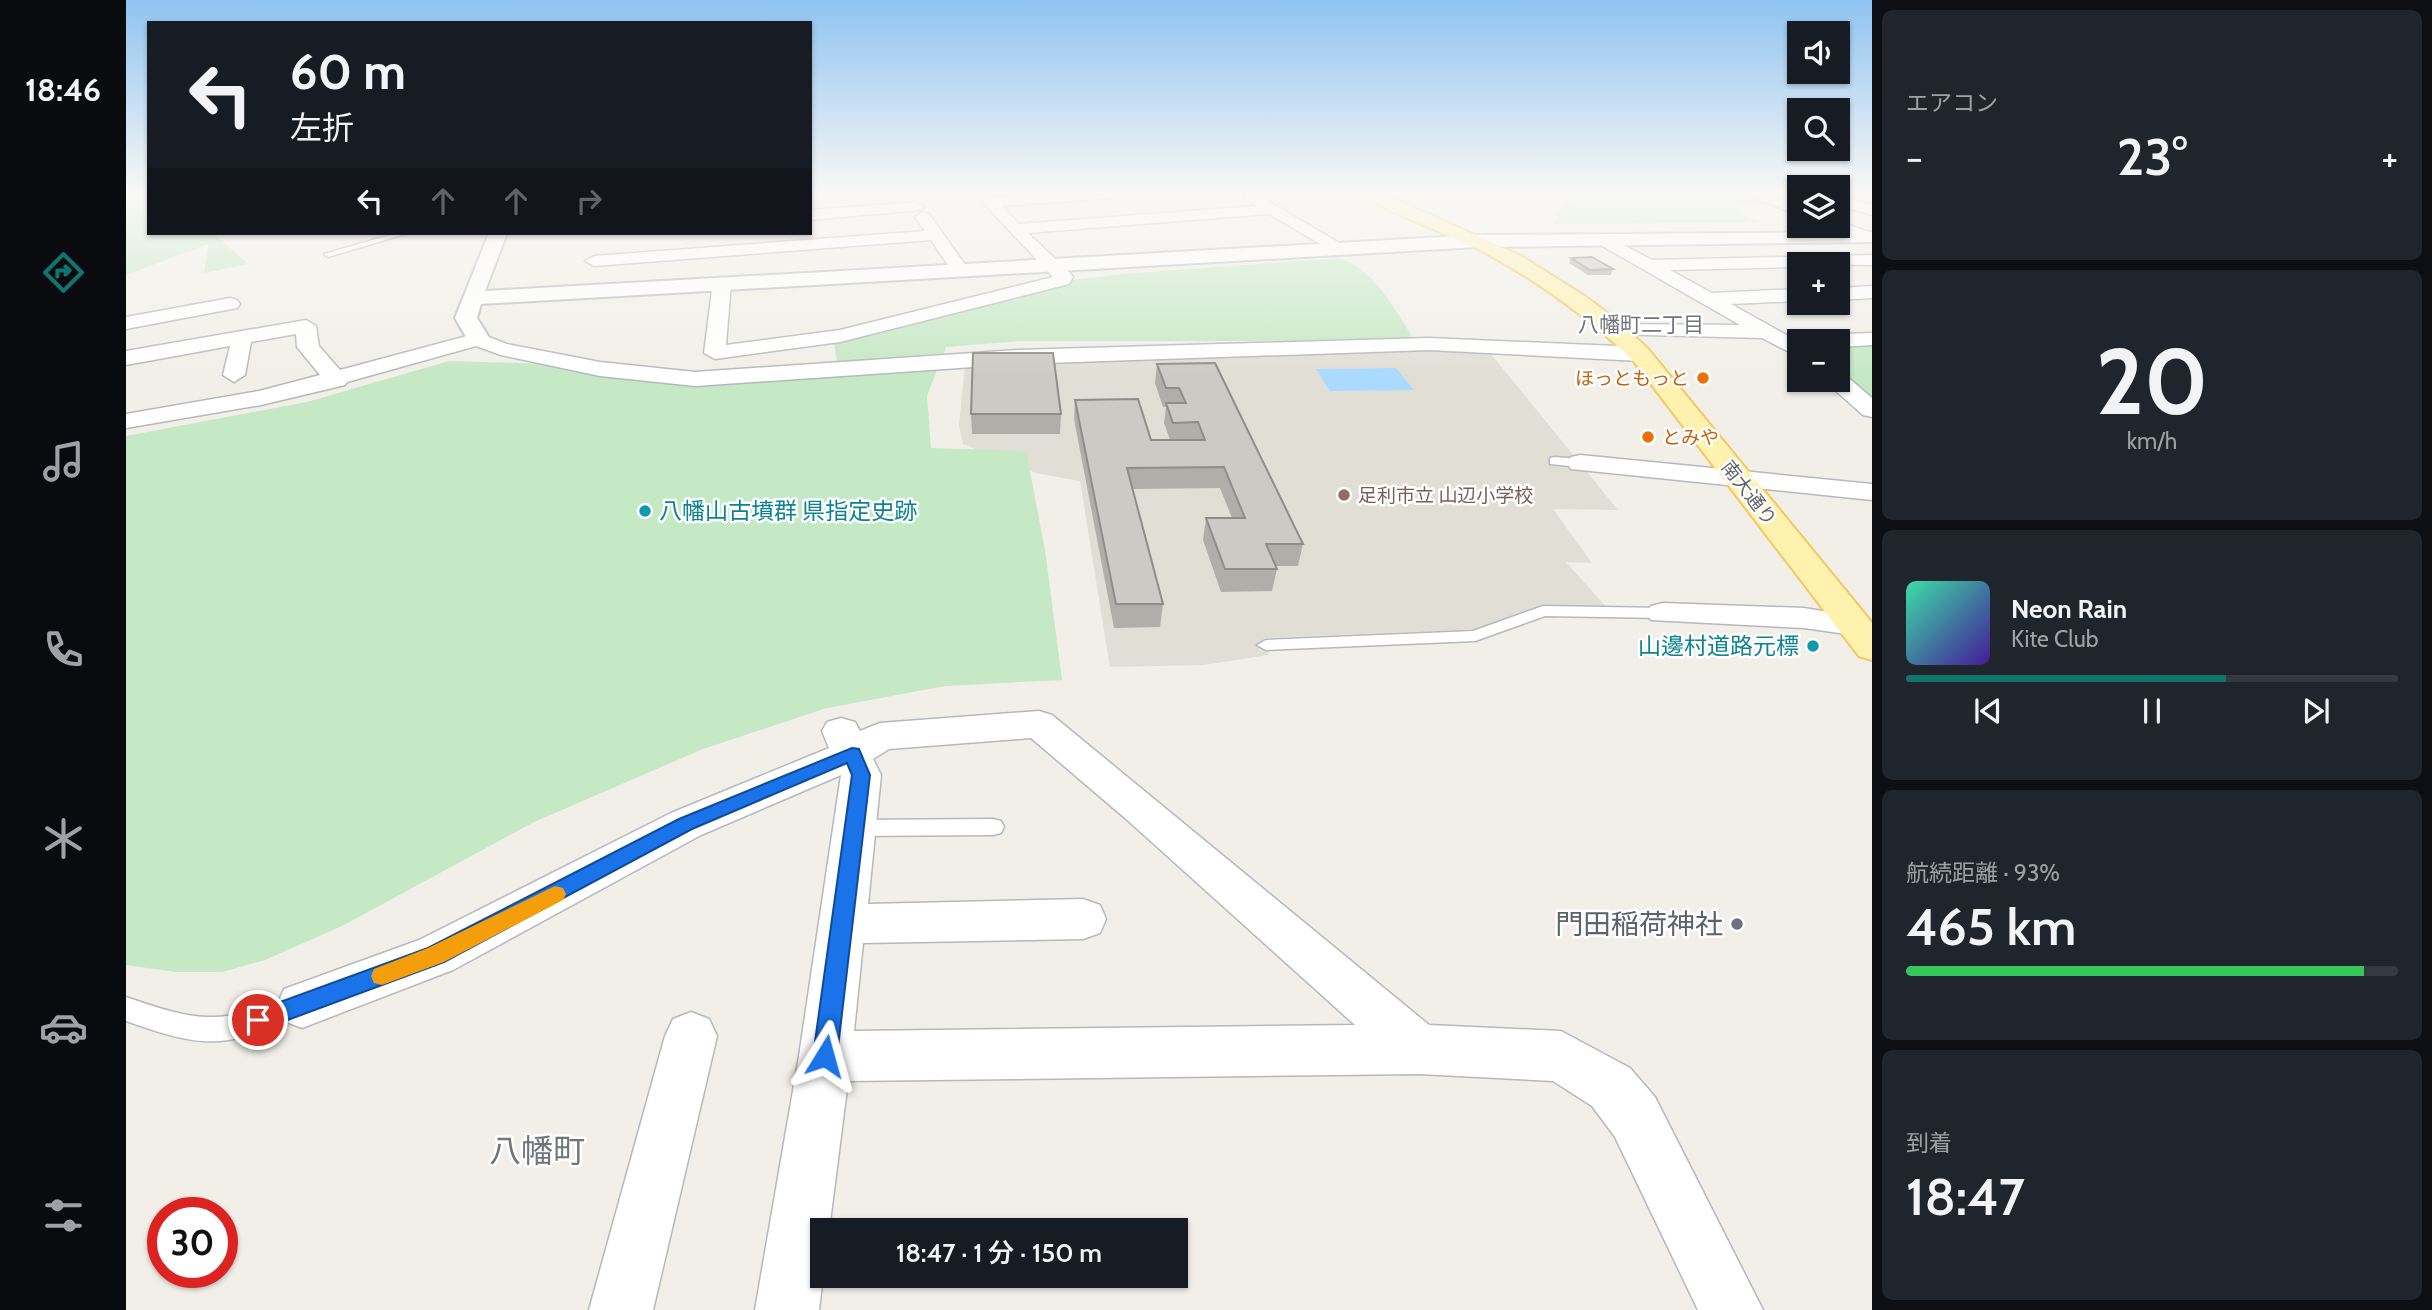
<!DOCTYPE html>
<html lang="ja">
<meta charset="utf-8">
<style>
body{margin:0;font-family:Cabin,"Noto Sans JP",sans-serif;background:#20242c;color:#f1f3f6;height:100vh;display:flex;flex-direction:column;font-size:26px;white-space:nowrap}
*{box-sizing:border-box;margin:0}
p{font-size:23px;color:#9ea1a6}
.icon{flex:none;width:38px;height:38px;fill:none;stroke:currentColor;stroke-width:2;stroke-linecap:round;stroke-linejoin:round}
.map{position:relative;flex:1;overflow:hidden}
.sheet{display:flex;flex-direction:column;gap:10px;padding:10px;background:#0d0f14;width:560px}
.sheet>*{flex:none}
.banner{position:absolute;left:21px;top:21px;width:665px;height:214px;border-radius:0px;box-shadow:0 2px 5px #0004;background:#171b24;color:#f1f3f6;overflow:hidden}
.controls{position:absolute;left:1661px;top:21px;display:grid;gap:14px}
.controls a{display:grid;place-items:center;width:63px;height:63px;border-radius:0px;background:#171b24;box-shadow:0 2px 5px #0004;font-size:35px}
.speed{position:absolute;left:21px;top:1197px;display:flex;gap:14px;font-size:35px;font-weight:700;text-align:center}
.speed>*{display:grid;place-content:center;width:91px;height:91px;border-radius:50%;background:#171b24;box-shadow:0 2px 5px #0004;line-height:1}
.speed .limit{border:10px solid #d22;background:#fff;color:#111}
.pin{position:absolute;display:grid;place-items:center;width:60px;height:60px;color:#fff;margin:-30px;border:4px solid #fff;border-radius:50%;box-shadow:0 2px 7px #0007}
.me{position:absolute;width:77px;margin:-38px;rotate:8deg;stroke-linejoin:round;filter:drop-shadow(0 0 5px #0008)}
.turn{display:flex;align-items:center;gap:24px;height:147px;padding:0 28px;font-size:32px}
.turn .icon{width:91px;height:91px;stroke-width:2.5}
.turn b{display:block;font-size:49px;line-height:60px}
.lanes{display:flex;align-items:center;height:66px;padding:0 28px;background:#0003;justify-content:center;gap:35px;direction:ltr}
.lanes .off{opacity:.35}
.big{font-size:52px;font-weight:600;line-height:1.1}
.sheet .card{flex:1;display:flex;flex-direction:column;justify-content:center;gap:10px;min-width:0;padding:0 24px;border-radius:10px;background:#20242c}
.sheet .dial{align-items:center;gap:0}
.dial b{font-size:91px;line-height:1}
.song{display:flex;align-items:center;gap:21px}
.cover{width:84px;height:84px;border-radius:10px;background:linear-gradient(135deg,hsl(160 70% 55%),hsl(260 70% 35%))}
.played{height:7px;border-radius:4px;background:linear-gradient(90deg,#0f766e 65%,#363941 65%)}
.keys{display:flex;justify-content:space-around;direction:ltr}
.heat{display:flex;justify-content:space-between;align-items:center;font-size:38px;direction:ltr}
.charge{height:10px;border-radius:5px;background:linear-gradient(90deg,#34c759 93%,#363941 0)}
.trip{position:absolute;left:684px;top:1218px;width:378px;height:70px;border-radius:0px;background:#171b24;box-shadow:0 2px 5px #0004;font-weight:600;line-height:70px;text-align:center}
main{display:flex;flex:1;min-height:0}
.tab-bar{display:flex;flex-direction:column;width:126px;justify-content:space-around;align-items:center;background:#090b0e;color:#9ea1a6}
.tab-bar .icon{width:49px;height:49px}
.tab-bar .current{color:#0f766e}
.tab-bar b{font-size:32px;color:#f1f3f6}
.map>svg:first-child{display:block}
.education{fill:#e1ded6}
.green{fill:#c5e8c5}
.water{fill:#aadaff}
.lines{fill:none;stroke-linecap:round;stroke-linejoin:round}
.lane-casing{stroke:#b5b8bc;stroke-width:3}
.street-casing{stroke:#b5b8bc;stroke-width:3}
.secondary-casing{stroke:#b6babf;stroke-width:4}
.primary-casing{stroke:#f2c960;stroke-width:4}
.lane{fill:#fff;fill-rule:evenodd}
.street{fill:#fff;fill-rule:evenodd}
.secondary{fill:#fff;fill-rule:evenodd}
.primary{fill:#fff2af;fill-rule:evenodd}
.wall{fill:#afaea9}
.building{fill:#cccac5;stroke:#8f8d8a;stroke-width:2}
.route{fill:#1a73e8;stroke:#114b97;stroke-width:2}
.slow{fill:#f59e0b}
.food-dot{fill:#e8710a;stroke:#fff;stroke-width:2.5}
.education-dot{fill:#8d6e63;stroke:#fff;stroke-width:2.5}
.culture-dot{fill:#0f9aa8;stroke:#fff;stroke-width:2.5}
.worship-dot{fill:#6b7280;stroke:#fff;stroke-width:2.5}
.labels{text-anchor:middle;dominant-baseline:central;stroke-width:5;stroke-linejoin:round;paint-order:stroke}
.far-food-label{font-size:19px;fill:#c56008;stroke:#fff;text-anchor:end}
.far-street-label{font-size:19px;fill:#5f6368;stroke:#fff}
.far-education-label{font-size:19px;fill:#785e54;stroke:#fff;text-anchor:start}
.far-neighbourhood-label{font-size:21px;fill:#70757a;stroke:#fff}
.culture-label{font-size:23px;fill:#0d838f;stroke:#fff;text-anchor:start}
.near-worship-label{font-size:28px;fill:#5b616d;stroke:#fff;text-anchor:end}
.near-quarter-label{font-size:32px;fill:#70757a;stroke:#fff}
</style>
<main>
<nav class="tab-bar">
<b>18:46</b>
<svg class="icon current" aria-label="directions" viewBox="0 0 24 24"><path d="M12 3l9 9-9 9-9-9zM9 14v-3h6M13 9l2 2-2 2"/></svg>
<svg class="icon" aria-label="music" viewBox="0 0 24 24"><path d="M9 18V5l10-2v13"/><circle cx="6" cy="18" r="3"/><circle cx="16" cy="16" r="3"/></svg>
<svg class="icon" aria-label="phone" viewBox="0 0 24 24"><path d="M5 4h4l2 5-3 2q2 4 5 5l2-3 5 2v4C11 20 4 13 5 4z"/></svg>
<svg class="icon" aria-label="climate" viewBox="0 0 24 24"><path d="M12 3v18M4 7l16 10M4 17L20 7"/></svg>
<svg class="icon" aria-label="car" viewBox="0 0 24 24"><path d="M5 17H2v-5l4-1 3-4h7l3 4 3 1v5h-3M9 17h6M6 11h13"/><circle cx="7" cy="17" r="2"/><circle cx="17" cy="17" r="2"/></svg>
<svg class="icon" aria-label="filters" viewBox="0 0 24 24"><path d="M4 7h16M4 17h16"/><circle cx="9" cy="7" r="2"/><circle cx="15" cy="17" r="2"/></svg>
</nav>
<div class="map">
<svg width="1746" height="1310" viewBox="0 0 1746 1310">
<rect width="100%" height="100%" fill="#f1efe8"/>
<polygon class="education" points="1312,348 1361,349 1492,510 1427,509 1466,563 1440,562 1481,608 1409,608 1354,629 1139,638 1142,655 1078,665 984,667 954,481 910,473 837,444 833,425 839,364"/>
<g class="green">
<polygon points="0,194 23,194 23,233 86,233 122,264 78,273 82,244 0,275"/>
<polygon points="1481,194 1621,194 1648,204 1600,206 1633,222 1428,224 1437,202"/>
<path d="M1214,258c36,13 55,52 75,83h-395l-74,6 -19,49 4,52 95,3 19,99 17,130 -117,6 -118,22 -124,41 -169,73 -192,104 -77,34 -43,12h-46l-50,-7v-529l181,-34 142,-41 102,3 75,15 47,3 166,-10 -5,-29 237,-63 52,-6z"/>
<polygon points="1746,343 1746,397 1712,372 1712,345"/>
</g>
<polygon class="water" points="1270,368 1288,390 1204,391 1190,369"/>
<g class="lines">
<g class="lane-casing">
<g id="lane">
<polygon points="271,233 283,233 202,257 198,254"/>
<polygon points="1429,457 1454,459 1461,463 1454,467 1424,464 1424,458"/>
<polygon points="1417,606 1537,608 1545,613 1537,618 1419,616 1349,641 1140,650 1131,645 1140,640 1347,631"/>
<polygon points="867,819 875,821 878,827 875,833 867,835 728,836 720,834 717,828 720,822 728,820"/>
<path d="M175,995l9,3 4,8 -4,8c-84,32 -98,38 -184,7v-24c83,29 94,25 175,-2z"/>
</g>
</g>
<g class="street-casing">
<g id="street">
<polygon points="849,194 864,194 867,197 992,194 985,198 876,206 893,224 1129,206 1118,197 1120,194 1130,194 1222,248 1220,252 1208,252 1143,214 902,233 944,273 947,277 943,284 714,342 589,359 578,353 587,283 596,277 605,283 600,345 714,330 927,277"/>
<polygon points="1621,194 1641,194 1673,206 1673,216"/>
<polygon points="1712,196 1746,205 1746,215 1712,205"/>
<polygon points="790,202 798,207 795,210 684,220 684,210"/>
<polygon points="797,212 803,214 840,266 843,270 840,274 828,274 805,240 468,266 459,261 468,256 799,231 789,217"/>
<polygon points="1712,221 1746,233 1746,241 1706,229 1704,226 1712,226"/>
<polygon points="1479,235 1526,260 1746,255 1746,265 1673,264 1673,267 1544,270 1586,293 1673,289 1673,301 1605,304 1673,342 1673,357 1636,338 1483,334 1480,330 1490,324 1614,325 1473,244 1473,236"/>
<polygon points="1746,286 1746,298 1712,300 1712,288"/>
<polygon points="104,298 111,300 114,304 111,308 0,329 0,317"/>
<polygon points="180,320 190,326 193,346 214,370 352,333 381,344 474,362 569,372 891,350 1303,338 1514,347 1525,354 1514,361 1303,350 891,364 569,386 474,376 375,355 350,346 221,382 219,385 135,405 0,428 0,414 133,391 194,375 171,347 170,334 125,342 119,375 108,382 97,375 104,346 0,365 0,351"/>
<polygon points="1746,333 1746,345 1712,347 1712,341 1677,341 1688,335"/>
<polygon points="1712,373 1719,375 1746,398 1746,417 1737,415 1703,385 1700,380 1712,380"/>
<polygon points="1454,455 1746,484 1746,500 1445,469 1441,463 1445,457"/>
<polygon points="1537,603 1678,608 1739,618 1744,625 1739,632 1727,635 1678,628 1525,620 1520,613 1525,606"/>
<path d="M913,711l13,4 377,310 132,6 69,37 25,29 108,213h-65l-83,-173 -23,-31 -39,-25 -134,-7 -571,7 -19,149h-7l1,46 -4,34h-64l44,-254 42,-281 -140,60 -248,135 -151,58 -18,-7 -7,-16 7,-16 135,-49 252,-127 158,-65 -7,-17 5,-9 14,-4 14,4 5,9 20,-8zM905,738l94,80 230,207 -501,6 9,-88 220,-4 17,-6 6,-14 -6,-14 -17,-6 -215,5 13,-129 -8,-16 16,-10z"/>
<polygon points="565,1012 583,1019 591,1036 527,1310 463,1310 539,1036 547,1019"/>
</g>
</g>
<g class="secondary-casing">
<polygon id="secondary" points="1746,232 1746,242 1352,247 355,304 351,318 364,339 360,344 344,344 329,318 363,233 381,233 359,291 1352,235"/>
</g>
<g class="primary-casing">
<path id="primary" d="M1237,194h21l137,62 65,41 32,24 30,28 224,274v37l-13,-4 -227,-297c-48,-45 -99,-82 -158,-112 -21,-11 -100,-40 -111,-53z"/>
</g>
<use href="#lane" class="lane"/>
<use href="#street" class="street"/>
<use href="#secondary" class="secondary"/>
<use href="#primary" class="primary"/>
</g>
<g class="wall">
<polygon points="1445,258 1487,269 1485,275 1462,275 1443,263"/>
<polygon points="1089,363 1177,544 1172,566 1150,566 1151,569 1146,591 1095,592 1077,540 1080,518 1106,518 1094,488 1007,489 1037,604 1034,627 988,628 948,419 949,400 1025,440 1044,440 1038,423 1040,407 1037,407 1029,383 1031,364"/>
<polygon points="845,414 935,414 934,434 846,434"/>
</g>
<g class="building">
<polygon points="1466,257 1487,269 1464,270 1445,258"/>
<polygon points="847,353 927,353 935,414 845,414"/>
<polygon points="1089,363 1177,544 1140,544 1151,569 1099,569 1080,518 1119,518 1098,467 1001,468 1037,604 990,604 949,400 1012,399 1025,440 1079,440 1072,422 1047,423 1040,403 1060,403 1053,388 1040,388 1031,364"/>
</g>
<linearGradient id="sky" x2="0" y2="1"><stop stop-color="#8fc3f1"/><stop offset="0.51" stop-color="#f9f8f5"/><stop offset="1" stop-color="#f9f8f5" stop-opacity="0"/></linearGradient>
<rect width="1746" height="377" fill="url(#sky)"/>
<polygon class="route" points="726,748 733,749 744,775 711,1056 708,1064 699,1068 691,1064 687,1056 726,775 721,763 566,829 318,962 132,1031 124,1028 120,1020 124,1013 302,948 553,819"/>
<polygon class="slow" points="429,886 437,888 440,894 437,900 318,962 256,985 248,983 245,976 248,969 302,948"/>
<g class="food-dot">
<circle cx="1577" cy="378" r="7"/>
<circle cx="1522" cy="437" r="7"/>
</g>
<circle class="education-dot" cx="1218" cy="495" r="7"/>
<g class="culture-dot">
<circle cx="519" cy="511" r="7"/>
<circle cx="1687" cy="646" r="7"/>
</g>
<circle class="worship-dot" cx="1611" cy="924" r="7"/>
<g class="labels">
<g class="far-food-label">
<text x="1563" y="378">ほっともっと</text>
<text x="1536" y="437" text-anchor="start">とみや</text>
</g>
<g class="far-street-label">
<text transform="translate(1623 493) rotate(52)">南大通り</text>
</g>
<g class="far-education-label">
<text x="1232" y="495">足利市立 山辺小学校</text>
</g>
<g class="far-neighbourhood-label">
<text x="1515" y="324">八幡町二丁目</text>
</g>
<g class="culture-label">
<text x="533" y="511">八幡山古墳群 県指定史跡</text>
<text x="1673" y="646" text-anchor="end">山邊村道路元標</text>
</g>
<g class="near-worship-label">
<text x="1597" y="924">門田稲荷神社</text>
</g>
<g class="near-quarter-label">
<text x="411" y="1150">八幡町</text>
</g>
</g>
</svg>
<div class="controls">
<a><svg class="icon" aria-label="sound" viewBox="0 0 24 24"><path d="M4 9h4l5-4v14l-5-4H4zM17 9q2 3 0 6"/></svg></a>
<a><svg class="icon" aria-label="search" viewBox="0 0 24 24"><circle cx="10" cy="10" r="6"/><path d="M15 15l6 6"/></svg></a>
<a><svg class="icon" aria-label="layers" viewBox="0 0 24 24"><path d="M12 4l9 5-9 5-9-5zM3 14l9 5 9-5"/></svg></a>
<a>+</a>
<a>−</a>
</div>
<div class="speed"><div class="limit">30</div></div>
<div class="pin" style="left:132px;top:1020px;background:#d93025"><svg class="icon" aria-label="arrive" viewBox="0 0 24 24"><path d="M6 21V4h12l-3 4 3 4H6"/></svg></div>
<svg class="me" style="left:699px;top:1056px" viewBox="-20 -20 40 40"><path d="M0-17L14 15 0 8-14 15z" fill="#1a73e8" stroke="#fff" stroke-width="4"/></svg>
<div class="trip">18:47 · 1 分 · 150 m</div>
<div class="banner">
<div class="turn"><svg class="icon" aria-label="left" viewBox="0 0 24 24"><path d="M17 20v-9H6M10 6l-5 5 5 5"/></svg><div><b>60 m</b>左折</div></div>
<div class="lanes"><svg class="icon" aria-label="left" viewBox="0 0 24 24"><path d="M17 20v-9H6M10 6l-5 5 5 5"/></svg><svg class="icon off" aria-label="ahead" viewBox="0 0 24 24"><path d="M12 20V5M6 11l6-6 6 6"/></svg><svg class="icon off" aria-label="ahead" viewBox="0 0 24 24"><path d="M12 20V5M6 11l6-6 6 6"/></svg><svg class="icon off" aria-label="right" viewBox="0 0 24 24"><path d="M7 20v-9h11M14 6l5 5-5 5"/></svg></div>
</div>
</div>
<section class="sheet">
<div class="card"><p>エアコン</p>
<div class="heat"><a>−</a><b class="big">23°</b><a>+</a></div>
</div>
<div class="card dial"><b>20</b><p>km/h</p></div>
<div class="card">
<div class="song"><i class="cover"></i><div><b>Neon Rain</b><p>Kite Club</p></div></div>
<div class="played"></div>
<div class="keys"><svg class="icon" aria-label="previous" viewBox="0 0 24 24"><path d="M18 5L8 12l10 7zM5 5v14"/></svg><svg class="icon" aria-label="pause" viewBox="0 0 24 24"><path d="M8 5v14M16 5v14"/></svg><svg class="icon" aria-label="next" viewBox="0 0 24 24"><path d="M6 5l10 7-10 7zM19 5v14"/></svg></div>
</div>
<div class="card"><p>航続距離 · 93%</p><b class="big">465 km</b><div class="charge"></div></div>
<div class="card"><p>到着</p><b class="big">18:47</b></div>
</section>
</main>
